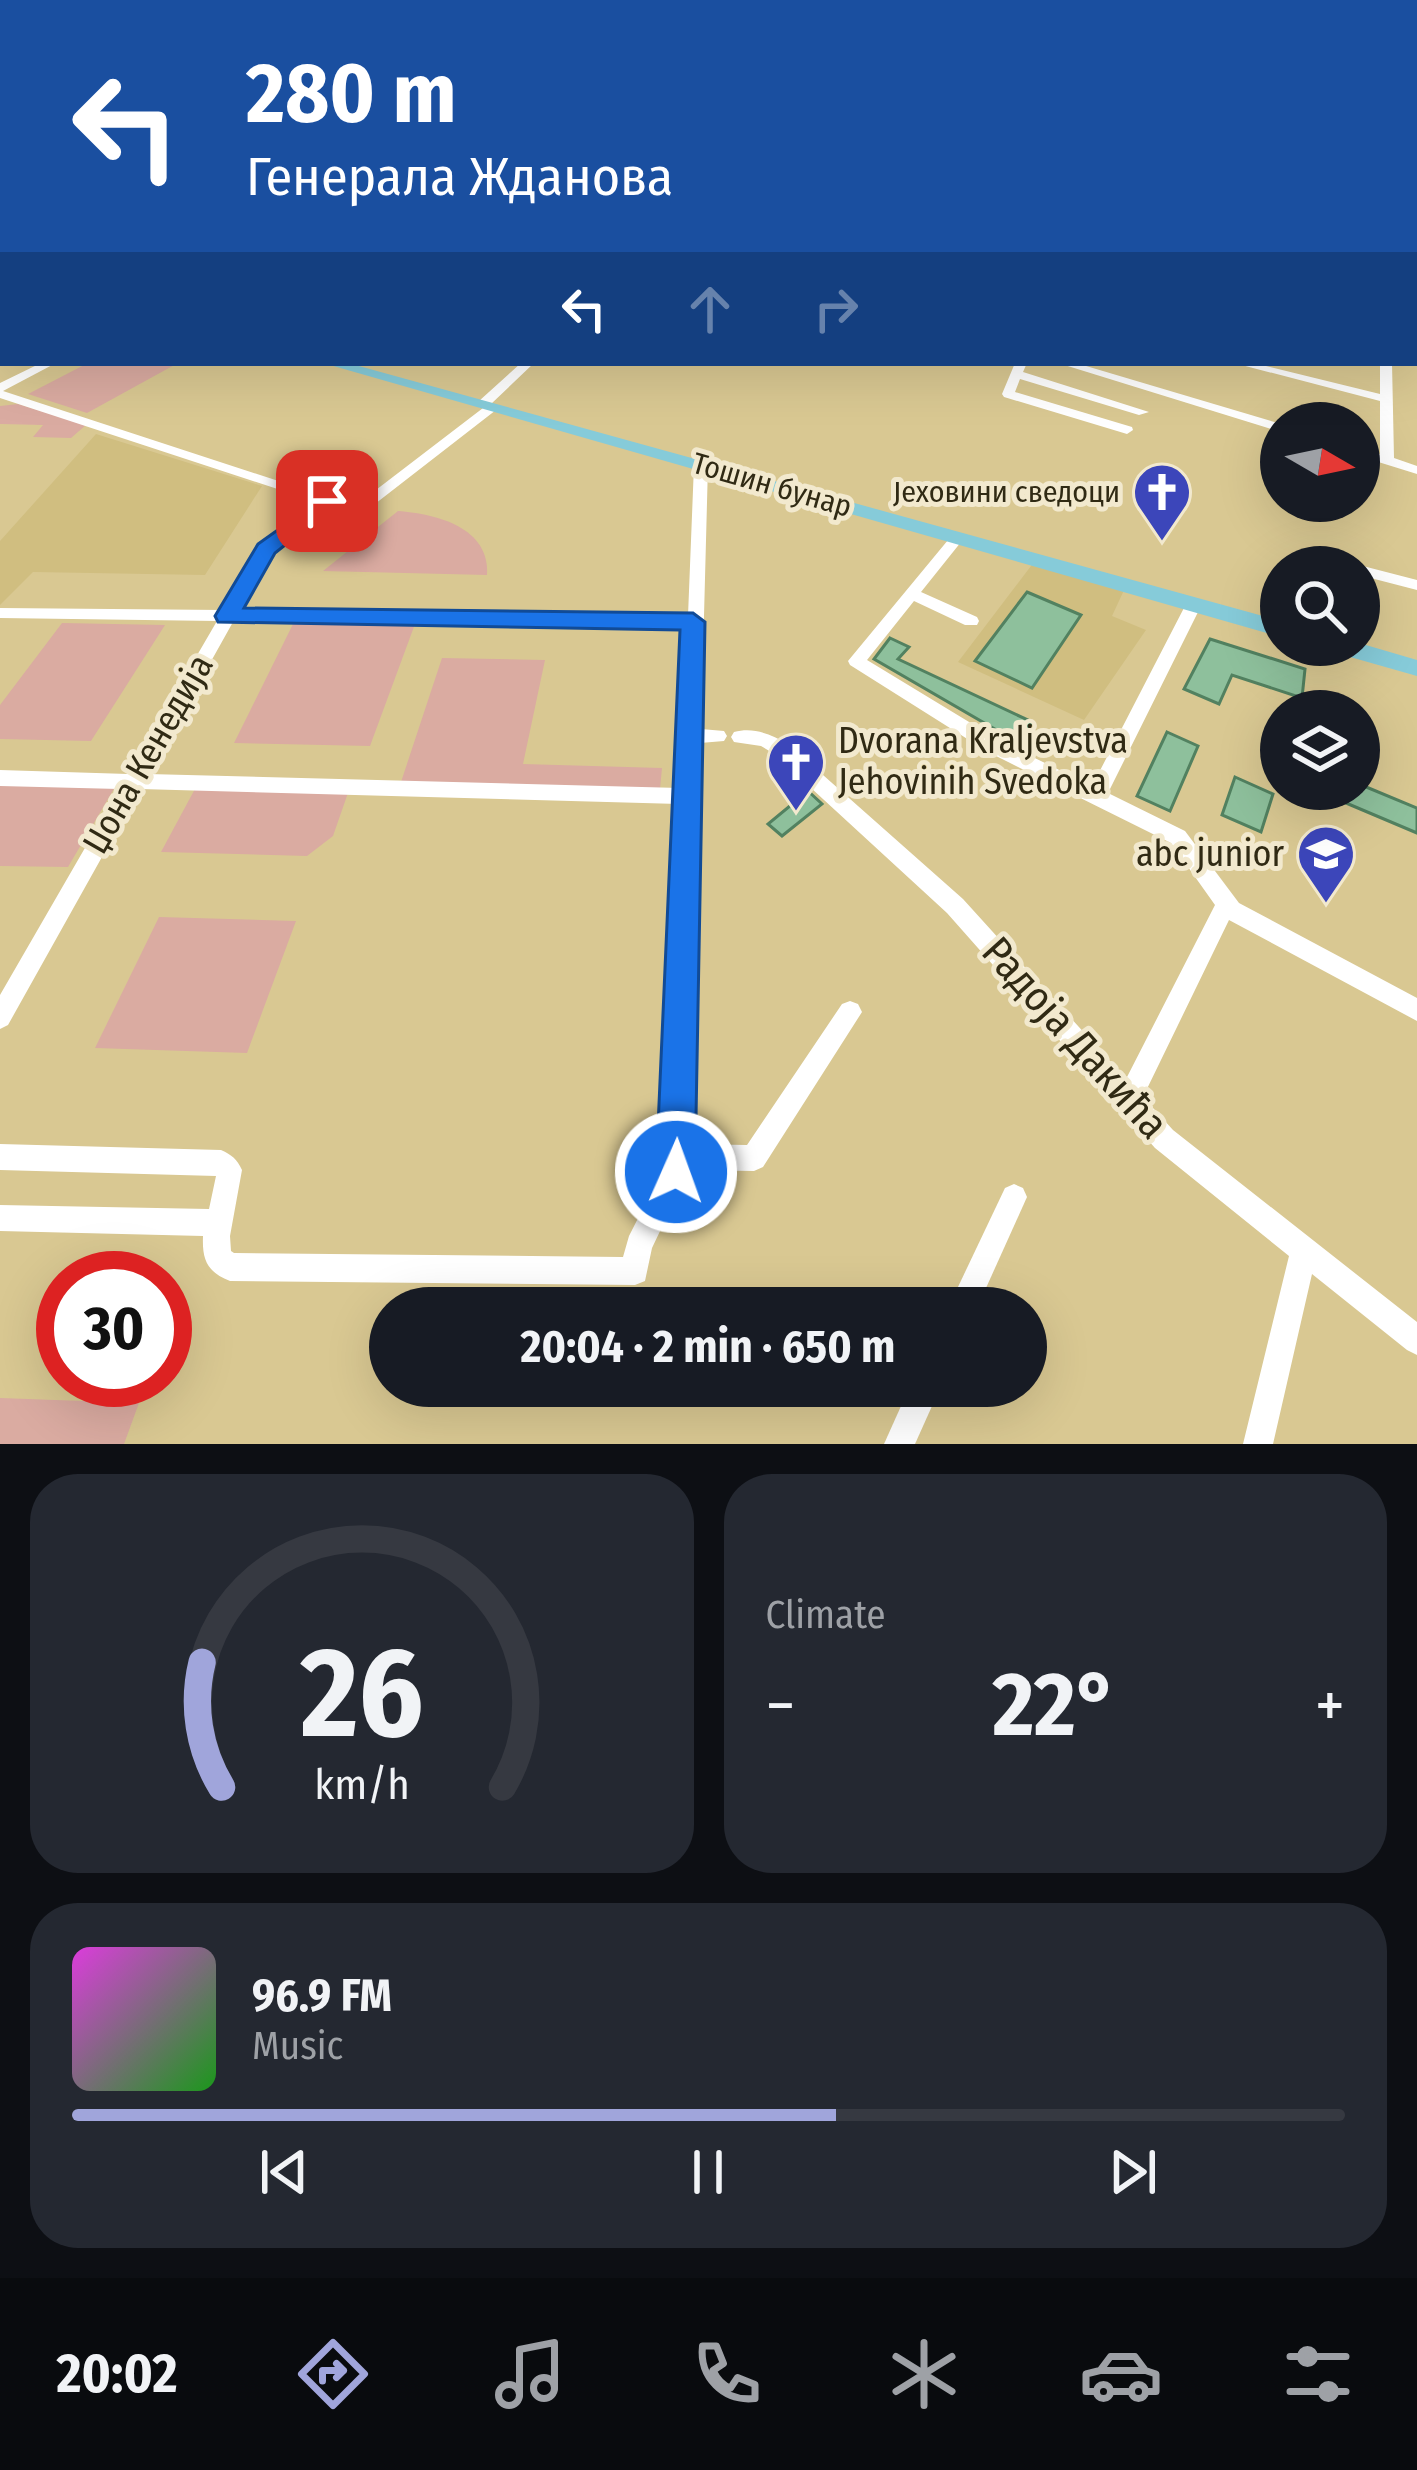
<!DOCTYPE html>
<meta charset="utf-8">
<style>
body{margin:0;font-family:"Fira Sans Condensed",sans-serif;background:#242831;color:#f1f3f6;height:100vh;display:flex;flex-direction:column;font-size:45px;white-space:nowrap}
*{box-sizing:border-box;margin:0}
p{font-size:39px;color:#9ea1a6}
.icon{flex:none;width:66px;height:66px;fill:none;stroke:currentColor;stroke-width:2;stroke-linecap:round;stroke-linejoin:round}
.map{position:relative;height:1444px;overflow:hidden}
.details{display:flex;flex-direction:column;gap:30px;padding:30px;background:#0d0f14;flex:1}
.details>*{flex:none}
.banner{position:absolute;left:0px;top:0px;width:1419px;height:366px;box-shadow:0 12px 48px #0002;background:#1a4fa0;color:#fff;overflow:hidden}
.needle{width:78px;rotate:99deg}
.fabs{position:absolute;left:1260px;top:402px;display:grid;gap:24px}
.fabs a{display:grid;place-items:center;width:120px;height:120px;border-radius:50%;background:#171b24;box-shadow:0 12px 48px #0002;font-size:60px}
.speed{position:absolute;left:36px;top:1251px;display:flex;gap:24px;font-size:60px;font-weight:700;text-align:center}
.speed>*{display:grid;place-content:center;width:156px;height:156px;border-radius:50%;background:#171b24;box-shadow:0 12px 48px #0002;line-height:1}
.speed .limit{border:18px solid #d22;background:#fff;color:#111}
.pin{position:absolute;display:grid;place-items:center;width:102px;height:102px;color:#fff;margin:-51px;border-radius:24px;box-shadow:0 6px 18px #0006}
.me{position:absolute;width:132px;margin:-66px;rotate:2deg;stroke-linejoin:round;filter:drop-shadow(0 0 9px #0008)}
.turn{display:flex;align-items:center;gap:42px;height:252px;padding:0 48px;font-size:54px}
.turn .icon{width:156px;height:156px;stroke-width:2.5}
.turn b{display:block;font-size:84px;line-height:102px}
.lanes{display:flex;align-items:center;height:114px;padding:0 48px;background:#0003;justify-content:center;gap:60px;direction:ltr}
.lanes .off{opacity:.35}
.big{font-size:90px;font-weight:700;line-height:1.1}
.details .widget{flex:1;display:flex;flex-direction:column;justify-content:center;gap:18px;min-width:0;padding:0 42px;border-radius:48px;background:#242831}
.details .dial{align-items:center;gap:0}
.dial svg{height:312px;overflow:visible;fill:none;stroke:#363941;stroke-width:7;stroke-linecap:round;text-anchor:middle}
.dial text{fill:#f1f3f6;stroke:none}
.song{display:flex;align-items:center;gap:36px}
.cover{width:144px;height:144px;border-radius:18px;background:linear-gradient(135deg,hsl(300 70% 55%),hsl(120 70% 35%))}
.played{height:12px;border-radius:6px;background:linear-gradient(90deg,#a0a5db 60%,#363941 60%)}
.keys{display:flex;justify-content:space-around;direction:ltr}
.heat{display:flex;justify-content:space-between;align-items:center;font-size:66px;direction:ltr}
.details .tiles{flex:1;display:grid;gap:30px;grid-template-columns:1fr 1fr}
.widget:last-child{grid-column:span 2}
.trip{position:absolute;left:369px;top:1287px;width:678px;height:120px;border-radius:60px;background:#171b24;box-shadow:0 12px 48px #0002;font-weight:700;line-height:120px;text-align:center}
.dock{display:flex;height:192px;justify-content:space-around;align-items:center;background:#090b0e;color:#9ea1a6}
.dock .icon{width:84px;height:84px}
.dock .active{color:#a0a5db}
.dock b{font-size:54px;color:#f1f3f6}
.map>svg:first-child{display:block}
.built{fill:#d0be80}
.green{fill:#daaba1}
.building{fill:#8ec09c;stroke:#528160;stroke-width:3}
.lines{fill:none;stroke-linecap:round;stroke-linejoin:round}
.minor{fill:#fff;fill-rule:evenodd}
.major{fill:#86cbd9;fill-rule:evenodd}
.route{fill:#1a73e8;stroke:#114b97;stroke-width:3}
.labels{text-anchor:middle;dominant-baseline:central;stroke-width:10;stroke-linejoin:round;paint-order:stroke}
.far-street-label{font-size:30px;fill:#302a14;stroke:#f2e9ce}
.far-poi-label{font-size:30px;fill:#302a14;stroke:#f2e9ce;text-anchor:end}
.poi-label{font-size:36px;fill:#302a14;stroke:#f2e9ce;text-anchor:start}
.street-label{font-size:36px;fill:#302a14;stroke:#f2e9ce}
.near-street-label{font-size:42px;fill:#302a14;stroke:#f2e9ce}
</style>
<div class="map">
<svg width="1417" height="1444" viewBox="0 0 1417 1444">
<rect width="100%" height="100%" fill="#d9c892"/>
<g class="built">
<polygon points="96,434 262,486 205,575 33,572 0,605 0,541"/>
<polygon points="1034,562 1125,588 1112,616 1146,630 1084,720 958,662"/>
</g>
<g class="green">
<polygon points="88,363 178,363 87,413 28,394"/>
<polygon points="18,404 86,425 71,438 33,437 43,425 0,424 0,406"/>
<path d="M398,511c40,3 92,17 89,64l-164,-4z"/>
<polygon points="294,622 415,624 370,746 234,743"/>
<polygon points="62,623 165,625 91,741 0,739 0,705"/>
<polygon points="442,658 545,660 523,764 662,768 660,789 401,782"/>
<polygon points="0,785 115,787 68,867 0,866"/>
<polygon points="196,787 349,790 333,836 307,856 161,852"/>
<polygon points="159,917 296,921 247,1053 95,1048"/>
<polygon points="0,1398 139,1403 124,1444 0,1444"/>
</g>
<g class="building">
<polygon points="1027,592 1081,615 1032,688 975,661"/>
<polygon points="890,638 909,647 898,659 1032,722 1019,743 874,659"/>
<polygon points="1210,639 1305,669 1302,698 1232,675 1219,704 1184,689"/>
<polygon points="1167,732 1198,746 1170,811 1137,796"/>
<polygon points="1235,777 1273,794 1261,832 1222,815"/>
<polygon points="1359,784 1417,808 1417,833 1346,803 1349,789 1359,789"/>
<polygon points="808,791 822,804 782,836 768,824"/>
</g>
<g class="lines">
<g class="minor">
<rect x="1416" y="180" width="1" height="4"/>
<rect x="1416" y="267" width="1" height="6"/>
<rect x="1416" y="305" width="1" height="6"/>
<path d="M41,363h15l-53,28 352,115 128,-98 -4,-1v-6l42,-38h13l-43,41h5v6l-134,104 -5,1 -28,-9 -58,48 -32,57 449,5 6,-151 7,-4 7,4 -7,264 23,2 3,5 -3,5 -24,2 -10,401 57,1 95,-141 8,-3 8,3 4,8 -99,155 -9,4 -65,-1 -37,78 -7,33 -10,4 -405,-4c-23,-9 -28,-21 -27,-45l-203,-5v-26l209,4 7,-33 -216,-6v-26l221,6c11,5 16,9 21,20l-12,66 1,15 3,2 389,4 6,-21 34,-67 16,-365 -539,-15 -132,236 -8,4v-34l119,-206 -119,-3v-16l128,4 89,-153 -217,-3v-10l223,2 37,-62 57,-46 -317,-104v-15zM233,622l454,6 -5,103 -2,5v52l-532,-14z"/>
<polygon points="1015,363 1027,363 1023,372 1149,412 1139,415 1020,379 1015,392 1132,427 1133,430 1127,434 1004,397 1002,394"/>
<polygon points="1058,363 1076,363 1281,424 1281,432"/>
<polygon points="1234,363 1254,363 1380,394 1380,363 1392,363 1394,458 1417,466 1417,474 1359,456 1359,448 1380,454 1380,401"/>
<path d="M958,532l7,5 -44,55 56,25 2,4 -2,4h-12l-51,-24 -47,59 135,82 90,44 94,-182 8,-5 6,1 2,4 -94,189 77,38 54,72 178,95v23l-188,-101 -86,177 30,33 244,192v33l-10,-5 -95,-76 -39,170h-30l46,-188 -134,-108 -208,-235 -173,-159 -13,-8 -27,-4 -3,-5 3,-5c20,-5 36,2 54,12l175,155 163,180 89,-174 -44,-62 -183,-91 -138,-87 -2,-4 105,-127z"/>
<polygon points="1359,565 1417,580 1417,590 1359,575 1359,567 1353,567"/>
<polygon points="1014,1184 1023,1188 1027,1197 977,1308 948,1308 1005,1188"/>
<polygon points="910,1386 941,1386 915,1444 884,1444"/>
</g>
<g class="major">
<polygon points="0,159 3,159 3,163 0,164"/>
<rect x="1416" y="185" width="1" height="7"/>
<polygon points="0,269 3,270 3,278 0,277"/>
<polygon points="323,363 348,363 1281,621 1281,637"/>
<polygon points="1359,643 1417,660 1417,676 1329,651 1326,645"/>
</g>
</g>
<linearGradient id="sky" x2="0" y2="1"><stop stop-color="#909dcc"/><stop offset="0.44" stop-color="#eee6ce"/><stop offset="1" stop-color="#eee6ce" stop-opacity="0"/></linearGradient>
<rect width="1417" height="361" fill="url(#sky)"/>
<polygon class="route" points="327,495 334,497 334,506 275,553 244,608 693,613 705,622 695,1172 690,1186 676,1192 662,1186 656,1172 680,630 218,622 215,616 258,544"/>
<defs>
<g id="church-pin" transform="scale(3)"><path d="M0 17L-7.5 6A9.5 9.5 0 1 1 7.5 6Z" fill="#3c46ba" stroke="#f2e9ce"/><path d="M-1.2-6h2.4v3.5h3.3v2.4h-3.3V6h-2.4V-.1h-3.3v-2.4h3.3Z" fill="#fff"/></g>
<g id="school-pin" transform="scale(3)"><path d="M0 17L-7.5 6A9.5 9.5 0 1 1 7.5 6Z" fill="#3c46ba" stroke="#f2e9ce"/><path d="M0-5L7-2L0 1L-7-2ZM-4 1L0 2.5L4 1V4Q0 6-4 4Z" fill="#fff"/></g>
</defs>
<g fill-rule="evenodd">
<use href="#church-pin" x="1162" y="492"/>
<use href="#church-pin" x="796" y="762"/>
<use href="#school-pin" x="1326" y="854"/>
</g>
<g class="labels">
<g class="far-street-label">
<text transform="translate(772 485) rotate(16)">Тошин бунар</text>
</g>
<g class="far-poi-label">
<text x="1120" y="492">Јеховини сведоци</text>
</g>
<g class="poi-label">
<text x="838" y="741">Dvorana Kraljevstva<tspan x="838" dy="41">Jehovinih Svedoka</tspan></text>
<text x="1284" y="854" text-anchor="end">abc junior</text>
</g>
<g class="street-label">
<text transform="translate(148 754) rotate(-60)">Џона Кенедија</text>
</g>
<g class="near-street-label">
<text transform="translate(1075 1038) rotate(48)">Радоја Дакића</text>
</g>
</g>
</svg>
<div class="fabs">
<a><svg class="needle" viewBox="-14 -14 28 28"><path d="M0-13l5 13h-10z" fill="#e53935"/><path d="M0 13l5-13h-10z" fill="#9ea1a6"/></svg></a>
<a><svg class="icon" aria-label="search" viewBox="0 0 24 24"><circle cx="10" cy="10" r="6"/><path d="M15 15l6 6"/></svg></a>
<a><svg class="icon" aria-label="layers" viewBox="0 0 24 24"><path d="M12 4l9 5-9 5-9-5zM3 14l9 5 9-5"/></svg></a>
</div>
<div class="speed"><div class="limit">30</div></div>
<div class="pin" style="left:327px;top:501px;background:#d93025"><svg class="icon" aria-label="arrive" viewBox="0 0 24 24"><path d="M6 21V4h12l-3 4 3 4H6"/></svg></div>
<svg class="me" style="left:676px;top:1172px" viewBox="-20 -20 40 40"><circle r="17" fill="#1a73e8" stroke="#fff" stroke-width="3"/><path d="M0-11L8 9 0 5-8 9z" fill="#fff"/></svg>
<div class="trip">20:04 · 2 min · 650 m</div>
<div class="banner">
<div class="turn"><svg class="icon" aria-label="left" viewBox="0 0 24 24"><path d="M17 20v-9H6M10 6l-5 5 5 5"/></svg><div><b>280 m</b>Генерала Жданова</div></div>
<div class="lanes"><svg class="icon" aria-label="left" viewBox="0 0 24 24"><path d="M17 20v-9H6M10 6l-5 5 5 5"/></svg><svg class="icon off" aria-label="ahead" viewBox="0 0 24 24"><path d="M12 20V5M6 11l6-6 6 6"/></svg><svg class="icon off" aria-label="right" viewBox="0 0 24 24"><path d="M7 20v-9h11M14 6l5 5-5 5"/></svg></div>
</div>
</div>
<section class="details">
<div class="tiles">
<div class="widget dial"><svg viewBox="0 0 100 80">
<path d="M14 69A42 42 0 1 1 86 69"/>
<path d="M14 69A42 42 0 0 1 9 37" stroke="#a0a5db"/>
<text x="50" y="56" font-size="32" font-weight="700">26</text>
<text x="50" y="72" font-size="11">km/h</text>
</svg></div>
<div class="widget"><p>Climate</p>
<div class="heat"><a>−</a><b class="big">22°</b><a>+</a></div>
</div>
<div class="widget">
<div class="song"><i class="cover"></i><div><b>96.9 FM</b><p>Music</p></div></div>
<div class="played"></div>
<div class="keys"><svg class="icon" aria-label="previous" viewBox="0 0 24 24"><path d="M18 5L8 12l10 7zM5 5v14"/></svg><svg class="icon" aria-label="pause" viewBox="0 0 24 24"><path d="M8 5v14M16 5v14"/></svg><svg class="icon" aria-label="next" viewBox="0 0 24 24"><path d="M6 5l10 7-10 7zM19 5v14"/></svg></div>
</div>
</div>
</section>
<nav class="dock">
<b>20:02</b>
<svg class="icon active" aria-label="directions" viewBox="0 0 24 24"><path d="M12 3l9 9-9 9-9-9zM9 14v-3h6M13 9l2 2-2 2"/></svg>
<svg class="icon" aria-label="music" viewBox="0 0 24 24"><path d="M9 18V5l10-2v13"/><circle cx="6" cy="18" r="3"/><circle cx="16" cy="16" r="3"/></svg>
<svg class="icon" aria-label="phone" viewBox="0 0 24 24"><path d="M5 4h4l2 5-3 2q2 4 5 5l2-3 5 2v4C11 20 4 13 5 4z"/></svg>
<svg class="icon" aria-label="climate" viewBox="0 0 24 24"><path d="M12 3v18M4 7l16 10M4 17L20 7"/></svg>
<svg class="icon" aria-label="car" viewBox="0 0 24 24"><path d="M5 17H2v-5l4-1 3-4h7l3 4 3 1v5h-3M9 17h6M6 11h13"/><circle cx="7" cy="17" r="2"/><circle cx="17" cy="17" r="2"/></svg>
<svg class="icon" aria-label="filters" viewBox="0 0 24 24"><path d="M4 7h16M4 17h16"/><circle cx="9" cy="7" r="2"/><circle cx="15" cy="17" r="2"/></svg>
</nav>
